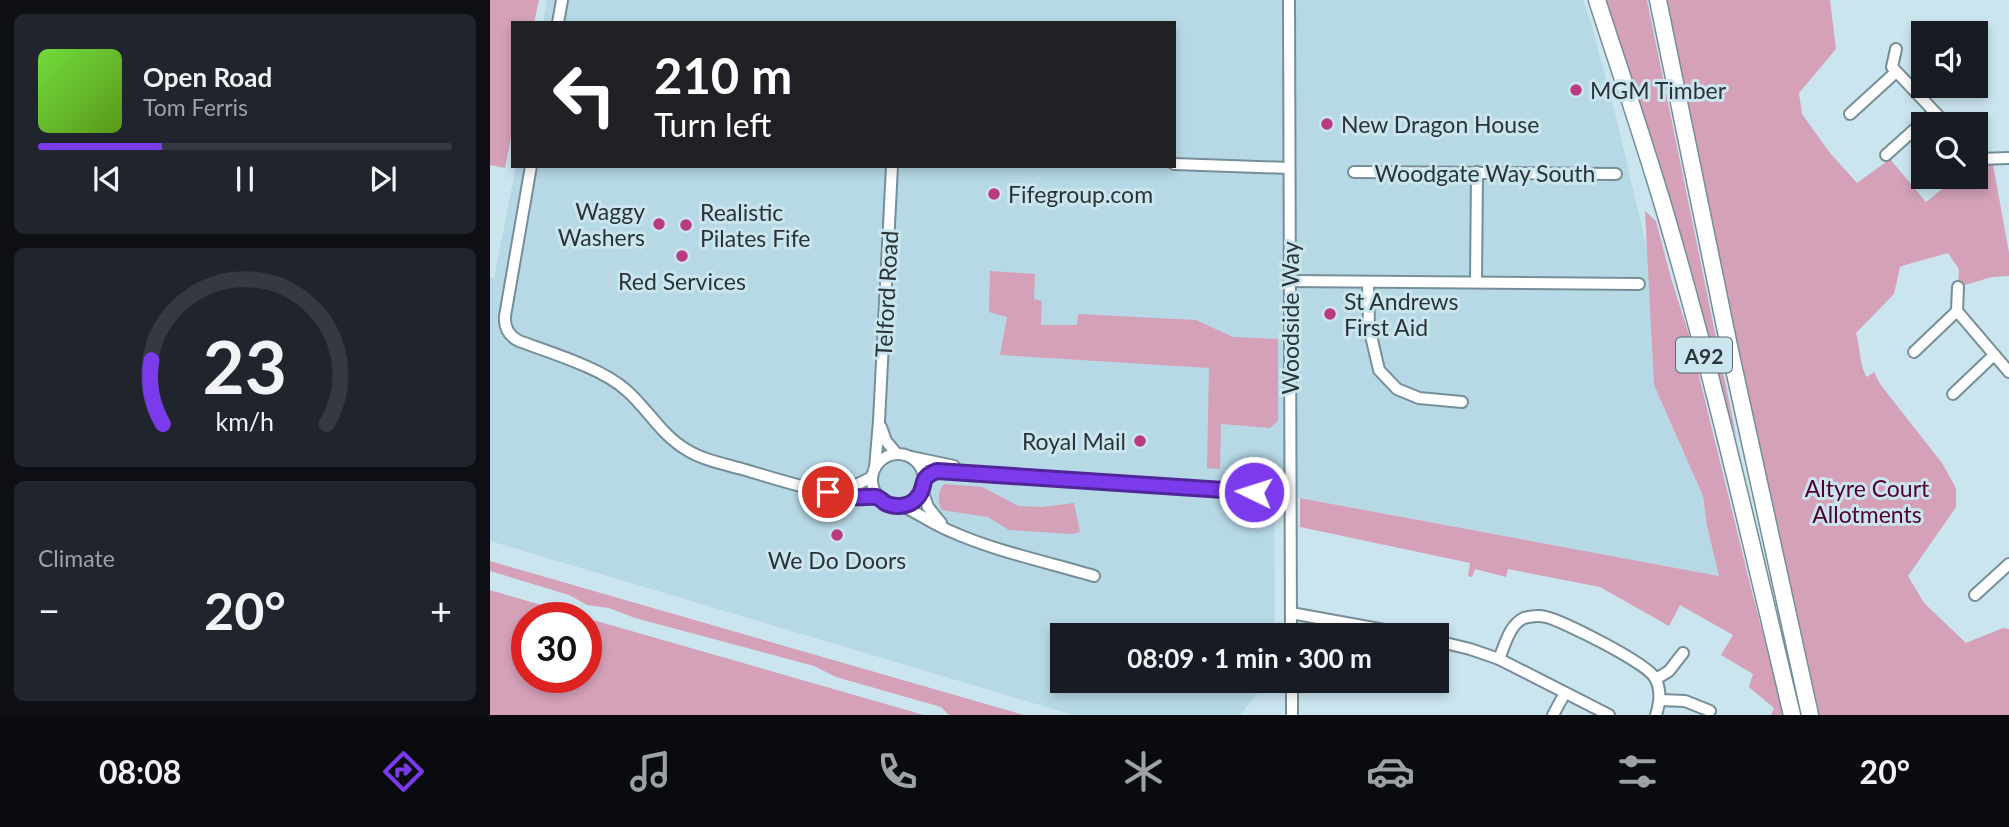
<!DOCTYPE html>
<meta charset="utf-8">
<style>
body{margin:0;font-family:Lato,sans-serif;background:#20242c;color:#f1f3f6;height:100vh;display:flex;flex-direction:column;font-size:26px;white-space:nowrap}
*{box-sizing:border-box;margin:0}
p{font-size:23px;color:#9ea1a6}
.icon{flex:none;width:38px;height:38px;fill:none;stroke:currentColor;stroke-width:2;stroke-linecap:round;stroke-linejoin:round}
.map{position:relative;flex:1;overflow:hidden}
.details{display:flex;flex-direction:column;gap:14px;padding:14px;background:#0d0f14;width:490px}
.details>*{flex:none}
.top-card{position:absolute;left:21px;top:21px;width:665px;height:147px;border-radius:0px;box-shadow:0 4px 10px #0003;background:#202124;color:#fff;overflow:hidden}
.buttons{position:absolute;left:1421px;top:21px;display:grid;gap:14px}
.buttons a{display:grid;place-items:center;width:77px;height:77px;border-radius:0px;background:#171b24;box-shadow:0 4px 10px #0003;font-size:35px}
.speed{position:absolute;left:21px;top:602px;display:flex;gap:14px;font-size:35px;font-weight:700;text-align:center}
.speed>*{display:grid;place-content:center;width:91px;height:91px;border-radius:50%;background:#171b24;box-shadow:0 4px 10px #0003;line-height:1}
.speed .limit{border:10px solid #d22;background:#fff;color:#111}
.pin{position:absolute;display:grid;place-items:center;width:60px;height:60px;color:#fff;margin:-30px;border:4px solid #fff;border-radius:50%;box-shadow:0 2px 7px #0007}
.me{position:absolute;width:77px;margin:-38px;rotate:274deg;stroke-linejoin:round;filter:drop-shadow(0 0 5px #0008)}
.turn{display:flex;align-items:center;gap:24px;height:147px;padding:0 28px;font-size:32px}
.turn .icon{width:91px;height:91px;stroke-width:2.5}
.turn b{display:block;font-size:49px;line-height:60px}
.big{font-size:52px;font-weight:700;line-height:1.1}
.details .tile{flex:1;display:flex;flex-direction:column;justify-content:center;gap:10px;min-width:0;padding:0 24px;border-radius:10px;background:#20242c}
.details .dial{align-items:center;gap:0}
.dial svg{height:182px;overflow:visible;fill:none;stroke:#363941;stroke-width:7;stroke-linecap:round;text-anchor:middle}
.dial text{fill:#f1f3f6;stroke:none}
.song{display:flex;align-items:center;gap:21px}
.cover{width:84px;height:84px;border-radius:10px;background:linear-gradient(135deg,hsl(100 70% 55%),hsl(90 70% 35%))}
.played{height:7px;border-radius:4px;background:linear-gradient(90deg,#7c3aed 30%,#363941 30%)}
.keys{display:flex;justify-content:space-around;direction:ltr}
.heat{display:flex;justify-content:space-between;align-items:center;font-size:38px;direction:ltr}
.trip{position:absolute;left:560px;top:623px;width:399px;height:70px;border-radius:0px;background:#171b24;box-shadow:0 4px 10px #0003;font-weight:700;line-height:70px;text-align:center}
.tabs{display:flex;height:112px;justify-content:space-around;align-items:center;background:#090b0e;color:#9ea1a6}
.tabs .icon{width:49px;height:49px}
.tabs .on{color:#7c3aed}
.tabs b{font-size:32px;color:#f1f3f6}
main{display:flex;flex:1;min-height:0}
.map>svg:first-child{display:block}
.built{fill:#b7d9e6}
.green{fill:#d4a1b9}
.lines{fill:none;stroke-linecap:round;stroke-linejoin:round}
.minor-casing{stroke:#768e97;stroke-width:14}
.highway-casing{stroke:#768e97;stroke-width:19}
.minor{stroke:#fff;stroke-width:10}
.highway{stroke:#fff;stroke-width:16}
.route-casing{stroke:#51269a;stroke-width:18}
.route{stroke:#7c3aed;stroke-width:12}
.poi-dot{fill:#ba3983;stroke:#cbe5ef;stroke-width:2.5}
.labels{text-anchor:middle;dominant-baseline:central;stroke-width:6;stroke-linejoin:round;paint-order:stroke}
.shield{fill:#cbe5ef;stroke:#5a696f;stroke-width:2}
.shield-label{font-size:21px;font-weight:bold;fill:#2a3438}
.poi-label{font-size:23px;fill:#2a3438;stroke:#cbe5ef;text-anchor:start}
.street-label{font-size:23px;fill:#2a3438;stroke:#cbe5ef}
.park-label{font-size:23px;fill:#500032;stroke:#cbe5ef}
</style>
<main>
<section class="details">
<div class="tile">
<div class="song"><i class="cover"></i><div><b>Open Road</b><p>Tom Ferris</p></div></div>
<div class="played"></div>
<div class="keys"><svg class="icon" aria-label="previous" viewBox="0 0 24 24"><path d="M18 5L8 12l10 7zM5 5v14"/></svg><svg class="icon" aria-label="pause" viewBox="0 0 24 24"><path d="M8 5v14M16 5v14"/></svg><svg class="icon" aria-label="next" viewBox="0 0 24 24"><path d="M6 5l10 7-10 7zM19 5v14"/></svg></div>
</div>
<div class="tile dial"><svg viewBox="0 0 100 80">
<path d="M14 69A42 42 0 1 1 86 69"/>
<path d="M14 69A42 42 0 0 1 9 41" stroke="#7c3aed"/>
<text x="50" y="56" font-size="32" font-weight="700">23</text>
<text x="50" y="72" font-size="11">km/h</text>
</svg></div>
<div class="tile"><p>Climate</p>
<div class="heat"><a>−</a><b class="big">20°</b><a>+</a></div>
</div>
</section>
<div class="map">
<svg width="1519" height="715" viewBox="0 0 1519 715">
<rect width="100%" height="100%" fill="#cbe5ef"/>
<polygon class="built" points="57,0 1093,0 1102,26 1127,121 1159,257 1164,385 1213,496 1217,526 1229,576 784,493 785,635 572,635 572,681 777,681 750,715 583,715 0,541 0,277 4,278 26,166 684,166 684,23 53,23"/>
<g class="green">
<polygon points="0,0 49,0 44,23 23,23 23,128 15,168 0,165"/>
<polygon points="1114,0 1157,0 1247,440"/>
<path d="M1177,0h163l6,49 -37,44 3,21 28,39 27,30 33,-24 36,43 31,-25h19v-15l16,-3 17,94v23l-17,1 -34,10 1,-18 -11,-16 -43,12 -5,2 -6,27 -38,39c4,13 4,35 11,44l7,-5 6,12 62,79 14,25v19l-48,69 16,27 42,40 37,-15 6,1v86h-195l-132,-634z"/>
<polygon points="1155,211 1166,221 1181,278 1199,335 1261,588 1294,715 1281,715 1284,708 1259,687 1263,674 1231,655 1243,635 1190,605 1179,626 1110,587 1018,569 1016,577 985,569 982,577 978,576 980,563 810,527 810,498 1229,576 1217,526 1213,496 1164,385"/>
<polygon points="500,271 545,274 544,299 552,301 551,325 587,325 588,314 706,320 743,337 788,339 788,421 780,428 731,424 730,469 717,468 719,368 510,355 517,317 499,312"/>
<path d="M454,484l38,3 37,19 23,1 32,-4 6,29 -7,2 -64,-4 -21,-13 -46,-7c-5,-7 -4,-20 2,-26z"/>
<polygon points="0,561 534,715 459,715 451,707 346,677 324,666 145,618 119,608 97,605 79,595 0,571"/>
<polygon points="0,590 95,618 37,618 37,677 96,677 96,618 434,715 0,715"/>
</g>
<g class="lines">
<g class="minor-casing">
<g id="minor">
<polyline points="799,0 801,635"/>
<polyline points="68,23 72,0"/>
<polyline points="1406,49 1402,67 1456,124"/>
<polyline points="1360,114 1406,72"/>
<polyline points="1396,155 1444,112"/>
<polyline points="1486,156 1489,159 1519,158"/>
<polyline points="684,164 799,168"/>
<path d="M41,166l-26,150c-1,12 4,20 14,25 32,12 83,27 107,49 22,19 35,45 61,60 16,10 37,14 55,19 45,13 90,29 136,28"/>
<polyline points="864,172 1126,174"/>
<polyline points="800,281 1149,284"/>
<polyline points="878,282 879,327 889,370 907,389 929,398 972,402"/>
<polyline points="986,282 987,172"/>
<polyline points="1468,287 1467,311 1519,372"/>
<polyline points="1424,352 1467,311"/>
<polyline points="1463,394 1504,355"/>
<polyline points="391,427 396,441 407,454"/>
<circle cx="408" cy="480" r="26"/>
<polyline points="421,457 464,466"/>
<polyline points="385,468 389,421 402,166"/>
<polyline points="434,479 439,474 447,471 768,493"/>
<polyline points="432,490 438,507 451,523"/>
<polyline points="344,491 366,485 382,477"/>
<path d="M412,506c16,7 31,18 48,25 44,20 97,31 144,45"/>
<polyline points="1485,595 1519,564"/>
<polyline points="801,613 922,635"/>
<polyline points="947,641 980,649 1009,659 1119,715"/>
<path d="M1009,659c6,-14 10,-34 25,-41 7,-2 15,-3 22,-1 17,4 101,46 109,61 6,11 5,25 1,37"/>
<polyline points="1166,679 1179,671 1193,653"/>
<polyline points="802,681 802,715"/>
<polyline points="1170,700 1195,701 1220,711"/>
<polyline points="1063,715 1075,693"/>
</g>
</g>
<g class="highway-casing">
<g id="highway">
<path d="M1107,0c23,71 47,141 68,212 49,166 87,335 127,503"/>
<polyline points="1168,0 1239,346 1320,715"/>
</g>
</g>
<use href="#minor" class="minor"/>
<use href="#highway" class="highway"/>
</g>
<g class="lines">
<g class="route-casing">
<path id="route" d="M338,492c8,2 18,4 27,5 6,1 15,-1 21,0 3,1 7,4 9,6 10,5 23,4 31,-4 13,-13 0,-20 21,-28l317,21"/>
</g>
<use href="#route" class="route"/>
</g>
<g class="poi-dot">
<circle cx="1086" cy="90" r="7"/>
<circle cx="837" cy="124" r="7"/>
<circle cx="504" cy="194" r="7"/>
<circle cx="169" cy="224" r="7"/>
<circle cx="196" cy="225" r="7"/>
<circle cx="192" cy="256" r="7"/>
<circle cx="840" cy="314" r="7"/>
<circle cx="650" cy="441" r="7"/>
<circle cx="347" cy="535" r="7"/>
</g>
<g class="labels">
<rect class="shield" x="1186" y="337.5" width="56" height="35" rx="5"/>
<g class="shield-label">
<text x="1214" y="355">A92</text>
</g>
<g class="poi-label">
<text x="1100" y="90">MGM Timber</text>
<text x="851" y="124">New Dragon House</text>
<text x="518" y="194">Fifegroup.com</text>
<text x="155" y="211" text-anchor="end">Waggy<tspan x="155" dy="26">Washers</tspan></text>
<text x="210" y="212">Realistic<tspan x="210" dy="26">Pilates Fife</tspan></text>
<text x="192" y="281" text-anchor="middle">Red Services</text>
<text x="854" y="301">St Andrews<tspan x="854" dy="26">First Aid</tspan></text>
<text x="636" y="441" text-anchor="end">Royal Mail</text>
<text x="347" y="560" text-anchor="middle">We Do Doors</text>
</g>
<g class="street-label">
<text x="995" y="173">Woodgate Way South</text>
<text transform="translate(396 294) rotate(-87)">Telford Road</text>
<text transform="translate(800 318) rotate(-90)">Woodside Way</text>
</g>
<g class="park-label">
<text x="1377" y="488">Altyre Court<tspan x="1377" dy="26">Allotments</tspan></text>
</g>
</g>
</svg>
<div class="buttons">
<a><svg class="icon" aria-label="sound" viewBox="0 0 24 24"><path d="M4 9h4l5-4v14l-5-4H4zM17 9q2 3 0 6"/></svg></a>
<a><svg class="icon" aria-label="search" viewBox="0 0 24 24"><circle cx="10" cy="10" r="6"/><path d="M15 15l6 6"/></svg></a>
</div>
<div class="speed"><div class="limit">30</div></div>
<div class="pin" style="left:338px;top:492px;background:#d93025"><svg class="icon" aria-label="arrive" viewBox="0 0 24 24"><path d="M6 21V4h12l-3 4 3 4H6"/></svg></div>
<svg class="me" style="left:764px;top:492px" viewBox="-20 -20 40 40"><circle r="17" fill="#7c3aed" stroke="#fff" stroke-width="3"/><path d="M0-11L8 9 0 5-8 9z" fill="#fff"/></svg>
<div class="trip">08:09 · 1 min · 300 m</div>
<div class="top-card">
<div class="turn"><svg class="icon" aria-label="left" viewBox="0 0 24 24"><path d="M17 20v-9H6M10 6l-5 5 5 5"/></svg><div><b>210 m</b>Turn left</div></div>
</div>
</div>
</main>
<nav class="tabs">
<b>08:08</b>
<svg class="icon on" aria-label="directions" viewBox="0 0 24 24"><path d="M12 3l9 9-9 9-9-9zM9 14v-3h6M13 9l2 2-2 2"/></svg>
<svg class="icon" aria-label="music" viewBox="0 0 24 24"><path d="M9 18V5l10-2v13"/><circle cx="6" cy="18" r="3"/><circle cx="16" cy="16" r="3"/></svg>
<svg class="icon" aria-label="phone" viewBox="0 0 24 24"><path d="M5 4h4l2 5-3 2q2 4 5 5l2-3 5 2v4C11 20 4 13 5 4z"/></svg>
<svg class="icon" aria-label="climate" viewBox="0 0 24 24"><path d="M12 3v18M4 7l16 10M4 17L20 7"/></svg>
<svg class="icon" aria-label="car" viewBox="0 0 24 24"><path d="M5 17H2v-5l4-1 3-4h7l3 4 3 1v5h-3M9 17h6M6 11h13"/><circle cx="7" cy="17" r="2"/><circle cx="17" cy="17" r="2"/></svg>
<svg class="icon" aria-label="filters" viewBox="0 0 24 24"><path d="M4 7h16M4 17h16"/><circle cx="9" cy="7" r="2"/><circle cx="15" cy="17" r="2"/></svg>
<b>20°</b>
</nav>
